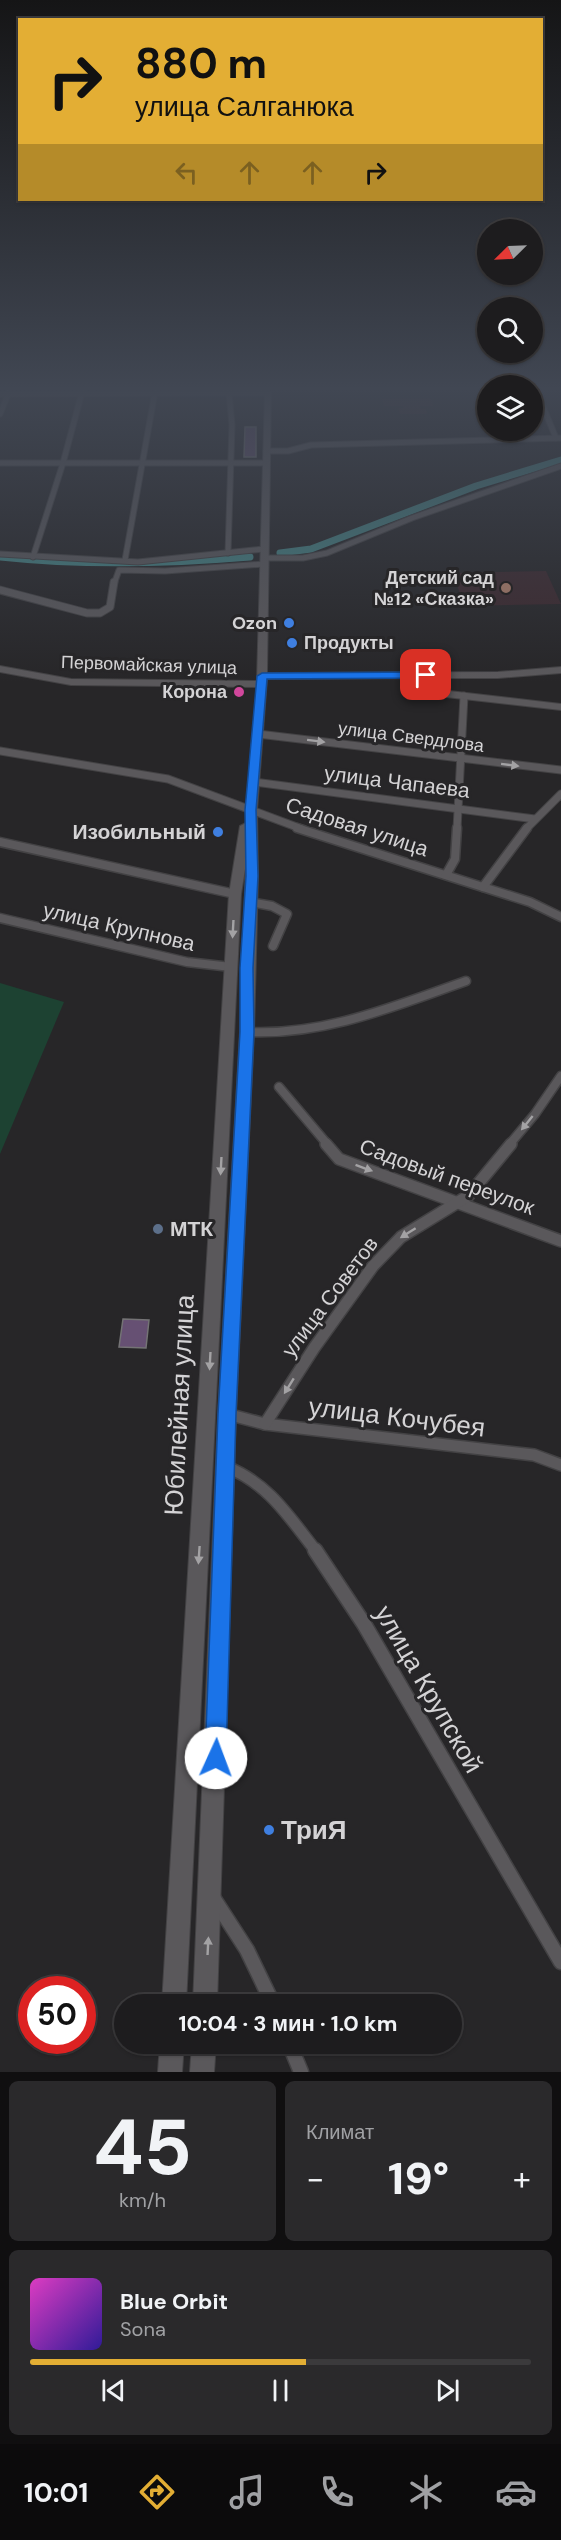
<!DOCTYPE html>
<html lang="ru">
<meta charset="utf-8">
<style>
body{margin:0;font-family:"DM Sans",sans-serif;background:#2a292b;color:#f1f3f6;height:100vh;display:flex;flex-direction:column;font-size:22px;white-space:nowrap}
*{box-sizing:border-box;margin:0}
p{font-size:20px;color:#a0a1a4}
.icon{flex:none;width:33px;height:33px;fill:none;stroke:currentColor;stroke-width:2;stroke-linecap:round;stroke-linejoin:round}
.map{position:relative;height:2072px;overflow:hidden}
.panel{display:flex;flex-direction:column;gap:9px;padding:9px;background:#100f10;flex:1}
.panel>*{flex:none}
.banner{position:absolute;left:18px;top:18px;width:525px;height:183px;border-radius:0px;box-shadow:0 2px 4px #0004,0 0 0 2px #3b3a3c;background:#e3ae34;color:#111;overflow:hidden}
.needle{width:39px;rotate:246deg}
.buttons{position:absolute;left:477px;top:219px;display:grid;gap:12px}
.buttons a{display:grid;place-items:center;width:66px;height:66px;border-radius:50%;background:#1d1c1e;box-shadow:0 2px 4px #0004,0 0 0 2px #3b3a3c;font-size:30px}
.speed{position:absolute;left:18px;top:1976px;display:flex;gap:12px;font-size:30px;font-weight:700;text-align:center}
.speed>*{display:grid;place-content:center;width:78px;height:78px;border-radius:50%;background:#1d1c1e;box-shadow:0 2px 4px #0004,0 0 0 2px #3b3a3c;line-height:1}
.speed .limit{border:9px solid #d22;background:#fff;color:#111}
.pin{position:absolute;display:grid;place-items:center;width:51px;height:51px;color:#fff;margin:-26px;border-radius:12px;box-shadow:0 3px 9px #0006}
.me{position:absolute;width:66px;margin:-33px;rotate:2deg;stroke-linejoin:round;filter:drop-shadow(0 0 4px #0008)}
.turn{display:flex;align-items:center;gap:21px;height:126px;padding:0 18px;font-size:27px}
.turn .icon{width:78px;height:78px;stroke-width:2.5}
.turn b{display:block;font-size:42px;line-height:51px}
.lanes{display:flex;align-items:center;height:57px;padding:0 18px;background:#0003;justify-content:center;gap:30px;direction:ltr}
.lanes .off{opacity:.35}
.big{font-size:45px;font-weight:700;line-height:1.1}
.panel .card{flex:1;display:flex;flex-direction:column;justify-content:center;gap:9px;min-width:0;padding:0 21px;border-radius:9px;background:#2a292b}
.panel .dial{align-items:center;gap:0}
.dial b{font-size:78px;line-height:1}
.song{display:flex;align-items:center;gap:18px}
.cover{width:72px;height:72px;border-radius:9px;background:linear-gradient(135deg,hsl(310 70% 55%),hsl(250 70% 35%))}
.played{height:6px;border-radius:3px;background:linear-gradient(90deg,#e3ae34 55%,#3b3a3c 55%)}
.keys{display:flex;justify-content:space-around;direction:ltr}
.heat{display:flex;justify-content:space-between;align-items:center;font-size:33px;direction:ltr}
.panel .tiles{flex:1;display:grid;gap:9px;grid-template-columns:1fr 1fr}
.card:last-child{grid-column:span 2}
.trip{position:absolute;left:114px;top:1994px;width:348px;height:60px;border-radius:30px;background:#1d1c1e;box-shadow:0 2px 4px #0004,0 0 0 2px #3b3a3c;font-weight:700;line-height:60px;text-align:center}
.dock{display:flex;height:96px;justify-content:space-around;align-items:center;background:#0c0b0c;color:#a0a1a4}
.dock .icon{width:42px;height:42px}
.dock .current{color:#e3ae34}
.dock b{font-size:27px;color:#f1f3f6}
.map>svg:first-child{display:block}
.education{fill:#3b282d}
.green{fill:#1d4232}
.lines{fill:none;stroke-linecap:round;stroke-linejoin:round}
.canal{stroke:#458182;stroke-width:7}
.building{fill:#665073;stroke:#747375;stroke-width:1.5}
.street-far4-casing{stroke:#434244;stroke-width:7}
.street-far3-casing{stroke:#434244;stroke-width:9}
.street-far2-casing{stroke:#434244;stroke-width:11}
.street-far1-casing{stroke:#434244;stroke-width:14}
.street-casing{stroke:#434244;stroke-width:17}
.secondary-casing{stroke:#434244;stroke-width:2}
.street-far4{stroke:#5a585b;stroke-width:5}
.street-far3{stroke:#5a585b;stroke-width:7}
.street-far2{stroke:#5a585b;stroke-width:8}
.street-far1{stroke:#5a585b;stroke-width:11}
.street{stroke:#5a585b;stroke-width:14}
.secondary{fill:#5a585b;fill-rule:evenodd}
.oneway{fill:#a3a2a4}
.route{fill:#1a73e8;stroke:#114b97;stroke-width:1.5}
.education-dot{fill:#8d6e63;stroke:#272628;stroke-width:2}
.shop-dot{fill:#3f7fe0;stroke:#272628;stroke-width:2}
.hotel-dot{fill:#d1479c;stroke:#272628;stroke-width:2}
.service-dot{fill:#5c6f8a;stroke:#272628;stroke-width:2}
.labels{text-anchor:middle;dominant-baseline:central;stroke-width:6;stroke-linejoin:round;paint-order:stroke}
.far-poi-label{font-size:18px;font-weight:bold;fill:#d4d3d5;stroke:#272628;text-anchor:end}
.far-street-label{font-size:18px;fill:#d4d3d5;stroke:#272628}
.street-label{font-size:21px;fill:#d4d3d5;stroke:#272628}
.poi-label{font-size:21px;font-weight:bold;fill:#d4d3d5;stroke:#272628;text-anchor:end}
.near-street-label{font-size:26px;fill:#d4d3d5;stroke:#272628}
.near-poi-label{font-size:26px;font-weight:bold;fill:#d4d3d5;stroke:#272628;text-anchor:start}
</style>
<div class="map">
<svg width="561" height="2072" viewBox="0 0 561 2072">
<rect width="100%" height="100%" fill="#272628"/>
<g class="education">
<polygon points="431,398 433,406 420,406 421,409 426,409 427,414 400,414 398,408 403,408 403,406 384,406 382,399"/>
<polygon points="546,571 561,604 464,606 453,573"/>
</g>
<polygon class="green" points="0,983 64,1002 0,1154"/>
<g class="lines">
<g class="canal">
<polyline points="280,553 311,549 476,486 561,460"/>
<path d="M0,557c84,9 166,7 250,0"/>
</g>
</g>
<g class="building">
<polygon points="245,427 256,427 256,457 244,457"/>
<polygon points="123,1319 149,1320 146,1348 119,1347"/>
</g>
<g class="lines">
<g class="street-far4-casing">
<g id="street-far4">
<polyline points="537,392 556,438"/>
<polyline points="0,394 268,393"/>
<polyline points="0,414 9,392"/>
<polyline points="266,451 288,451 311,445 561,438"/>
<polyline points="0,463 266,463"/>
<polyline points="228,553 232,425 229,392"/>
<polyline points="0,554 138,562 264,549"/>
<polyline points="33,557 63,463 82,392"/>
<polyline points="264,558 303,558 327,553 412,518 561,466"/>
<polyline points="125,560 155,392"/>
<polyline points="114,584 119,570 165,571 264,564"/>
</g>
</g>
<g class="street-far3-casing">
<g id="street-far3">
<polyline points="0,590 87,613 100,613 110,607 114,582"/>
<polyline points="258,734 561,770"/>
<polyline points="0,751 168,779 302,829"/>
<polyline points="254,782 535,819"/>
<polyline points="457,829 464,696"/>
<polyline points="526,829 561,794"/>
</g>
</g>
<g class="street-far2-casing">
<g id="street-far2">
<polyline points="297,828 530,902 561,917"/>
<polyline points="0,842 235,894"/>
<polyline points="446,875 455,859 457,828"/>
<polyline points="483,887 527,828"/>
<polyline points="250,902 272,906 287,914 273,946"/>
<polyline points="0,918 187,962 231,967"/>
<path d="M247,1032c77,4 148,-26 219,-51"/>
<polyline points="279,1087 328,1145"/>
<polyline points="509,1145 535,1114 561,1076"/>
</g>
</g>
<g class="street-far1-casing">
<g id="street-far1">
<polyline points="326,1144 339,1159 561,1241"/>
<polyline points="227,1414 265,1424 534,1455 561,1465"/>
<polyline points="265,1424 314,1348 373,1266 401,1237 468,1196 511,1144"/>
<path d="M227,1467c42,17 62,50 89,84"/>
</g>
</g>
<g class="street-casing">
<g id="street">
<polyline points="315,1550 364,1624 561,1962"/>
<polyline points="214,1899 247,1950 273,2004"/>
<polyline points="289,2043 301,2072"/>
</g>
</g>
<g class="secondary-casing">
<g id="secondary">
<polygon points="265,392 271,392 267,673 498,672 561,667 561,673 498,678 433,678 437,684 449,691 561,704 561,710 446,697 429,688 423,678 267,679 257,810 258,876 254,1032 236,1414 217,2004 193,2004 218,1414 240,1032 246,863 241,894 186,2004 162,2004 229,894 240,826 246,823 257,687 71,685 0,672 0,666 71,679 257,681"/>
<polygon points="160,2043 184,2043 182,2072 158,2072"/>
<polygon points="192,2043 216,2043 214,2072 190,2072"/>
</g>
</g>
<use href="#street-far4" class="street-far4"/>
<use href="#street-far3" class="street-far3"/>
<use href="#street-far2" class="street-far2"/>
<use href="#street-far1" class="street-far1"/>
<use href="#street" class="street"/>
<use href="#secondary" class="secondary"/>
</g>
<defs><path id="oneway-solid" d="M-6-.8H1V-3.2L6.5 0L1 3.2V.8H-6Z" transform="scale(1.5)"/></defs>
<g class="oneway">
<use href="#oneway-solid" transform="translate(316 741) rotate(7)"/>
<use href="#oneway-solid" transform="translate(510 765) rotate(7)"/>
<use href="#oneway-solid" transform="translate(233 929) rotate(93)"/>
<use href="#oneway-solid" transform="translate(527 1123) rotate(129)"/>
<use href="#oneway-solid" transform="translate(221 1166) rotate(93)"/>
<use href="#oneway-solid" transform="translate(364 1168) rotate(20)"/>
<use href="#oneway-solid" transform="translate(408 1233) rotate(148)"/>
<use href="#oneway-solid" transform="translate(210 1361) rotate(93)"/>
<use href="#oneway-solid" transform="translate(289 1386) rotate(122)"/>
<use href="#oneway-solid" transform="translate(199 1555) rotate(94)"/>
<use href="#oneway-solid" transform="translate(208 1946) rotate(-87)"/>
</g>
<linearGradient id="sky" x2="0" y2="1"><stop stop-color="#151516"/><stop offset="0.57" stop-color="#414753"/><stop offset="1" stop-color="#414753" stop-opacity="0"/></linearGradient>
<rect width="561" height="682" fill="url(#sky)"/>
<polygon class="route" points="426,672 430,673 430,678 267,679 256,810 258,876 253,968 254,1032 236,1414 226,1758 223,1765 216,1769 208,1765 205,1758 218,1414 240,1032 240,968 246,876 245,810 257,676 262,673"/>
<circle class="education-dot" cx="506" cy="588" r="6"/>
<g class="shop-dot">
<circle cx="289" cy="623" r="6"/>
<circle cx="292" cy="643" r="6"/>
<circle cx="218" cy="832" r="6"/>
<circle cx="269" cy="1830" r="6"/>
</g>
<circle class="hotel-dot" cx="239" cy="692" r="6"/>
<circle class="service-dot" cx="158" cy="1229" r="6"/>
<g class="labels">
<g class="far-poi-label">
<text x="494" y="578">Детский сад<tspan x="494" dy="21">№12 «Сказка»</tspan></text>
<text x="277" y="623">Ozon</text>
<text x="304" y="643" text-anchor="start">Продукты</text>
<text x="227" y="692">Корона</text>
</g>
<g class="far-street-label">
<text transform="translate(149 665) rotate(2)">Первомайская улица</text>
<text transform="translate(411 737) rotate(7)">улица Свердлова</text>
</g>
<g class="street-label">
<text transform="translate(397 782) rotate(7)">улица Чапаева</text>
<text transform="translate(357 827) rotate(18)">Садовая улица</text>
<text transform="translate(119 927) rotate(13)">улица Крупнова</text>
<text transform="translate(447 1177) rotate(20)">Садовый переулок</text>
<text transform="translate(330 1297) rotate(-53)">улица Советов</text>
</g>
<g class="poi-label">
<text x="206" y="832">Изобильный</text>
<text x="170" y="1229" text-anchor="start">МТК</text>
</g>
<g class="near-street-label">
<text transform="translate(179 1405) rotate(-87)">Юбилейная улица</text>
<text transform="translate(397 1417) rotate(7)">улица Кочубея</text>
<text transform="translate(429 1689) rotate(60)">улица Крупской</text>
</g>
<g class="near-poi-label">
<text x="281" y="1830">ТриЯ</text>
</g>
</g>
</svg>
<div class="buttons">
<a><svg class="needle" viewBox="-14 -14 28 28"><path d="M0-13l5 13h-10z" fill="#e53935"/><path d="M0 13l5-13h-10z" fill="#a0a1a4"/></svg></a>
<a><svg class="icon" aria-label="search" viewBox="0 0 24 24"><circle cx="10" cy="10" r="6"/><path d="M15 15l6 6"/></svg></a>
<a><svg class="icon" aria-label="layers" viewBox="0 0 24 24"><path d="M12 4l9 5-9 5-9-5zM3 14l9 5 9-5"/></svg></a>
</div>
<div class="speed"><div class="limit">50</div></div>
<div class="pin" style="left:426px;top:675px;background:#d93025"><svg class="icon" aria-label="arrive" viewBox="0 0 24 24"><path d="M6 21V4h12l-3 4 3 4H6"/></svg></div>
<svg class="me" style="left:216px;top:1758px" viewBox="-20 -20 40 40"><circle r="19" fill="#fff"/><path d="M0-13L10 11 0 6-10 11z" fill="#1a73e8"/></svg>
<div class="trip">10:04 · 3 мин · 1.0 km</div>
<div class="banner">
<div class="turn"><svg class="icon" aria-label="right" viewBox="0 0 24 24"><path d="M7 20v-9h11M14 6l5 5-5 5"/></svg><div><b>880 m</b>улица Салганюка</div></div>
<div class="lanes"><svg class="icon off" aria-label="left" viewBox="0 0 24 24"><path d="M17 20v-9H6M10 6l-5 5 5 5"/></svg><svg class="icon off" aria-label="ahead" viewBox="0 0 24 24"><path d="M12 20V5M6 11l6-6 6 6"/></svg><svg class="icon off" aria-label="ahead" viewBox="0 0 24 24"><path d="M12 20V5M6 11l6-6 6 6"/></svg><svg class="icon" aria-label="right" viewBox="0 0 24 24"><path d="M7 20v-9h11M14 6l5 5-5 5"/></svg></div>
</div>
</div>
<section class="panel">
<div class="tiles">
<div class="card dial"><b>45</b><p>km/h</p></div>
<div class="card"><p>Климат</p>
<div class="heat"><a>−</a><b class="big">19°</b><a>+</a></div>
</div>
<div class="card">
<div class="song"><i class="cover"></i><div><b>Blue Orbit</b><p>Sona</p></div></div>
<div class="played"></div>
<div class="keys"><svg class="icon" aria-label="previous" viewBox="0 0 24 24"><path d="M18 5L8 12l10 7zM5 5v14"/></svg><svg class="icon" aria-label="pause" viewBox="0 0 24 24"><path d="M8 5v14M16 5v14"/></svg><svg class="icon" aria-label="next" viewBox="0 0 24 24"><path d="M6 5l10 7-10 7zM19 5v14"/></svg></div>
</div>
</div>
</section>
<nav class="dock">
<b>10:01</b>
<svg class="icon current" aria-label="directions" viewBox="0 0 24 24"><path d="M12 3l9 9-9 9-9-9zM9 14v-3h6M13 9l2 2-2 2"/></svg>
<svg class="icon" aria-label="music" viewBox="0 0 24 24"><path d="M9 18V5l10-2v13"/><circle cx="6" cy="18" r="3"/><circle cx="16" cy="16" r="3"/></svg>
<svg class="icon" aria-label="phone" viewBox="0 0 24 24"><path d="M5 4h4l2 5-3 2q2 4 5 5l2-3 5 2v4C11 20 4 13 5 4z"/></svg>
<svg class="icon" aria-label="climate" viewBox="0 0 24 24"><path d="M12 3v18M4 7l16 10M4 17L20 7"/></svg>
<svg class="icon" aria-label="car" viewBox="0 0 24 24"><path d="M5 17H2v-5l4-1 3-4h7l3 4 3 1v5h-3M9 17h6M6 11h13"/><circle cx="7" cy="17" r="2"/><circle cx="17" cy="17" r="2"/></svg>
</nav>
